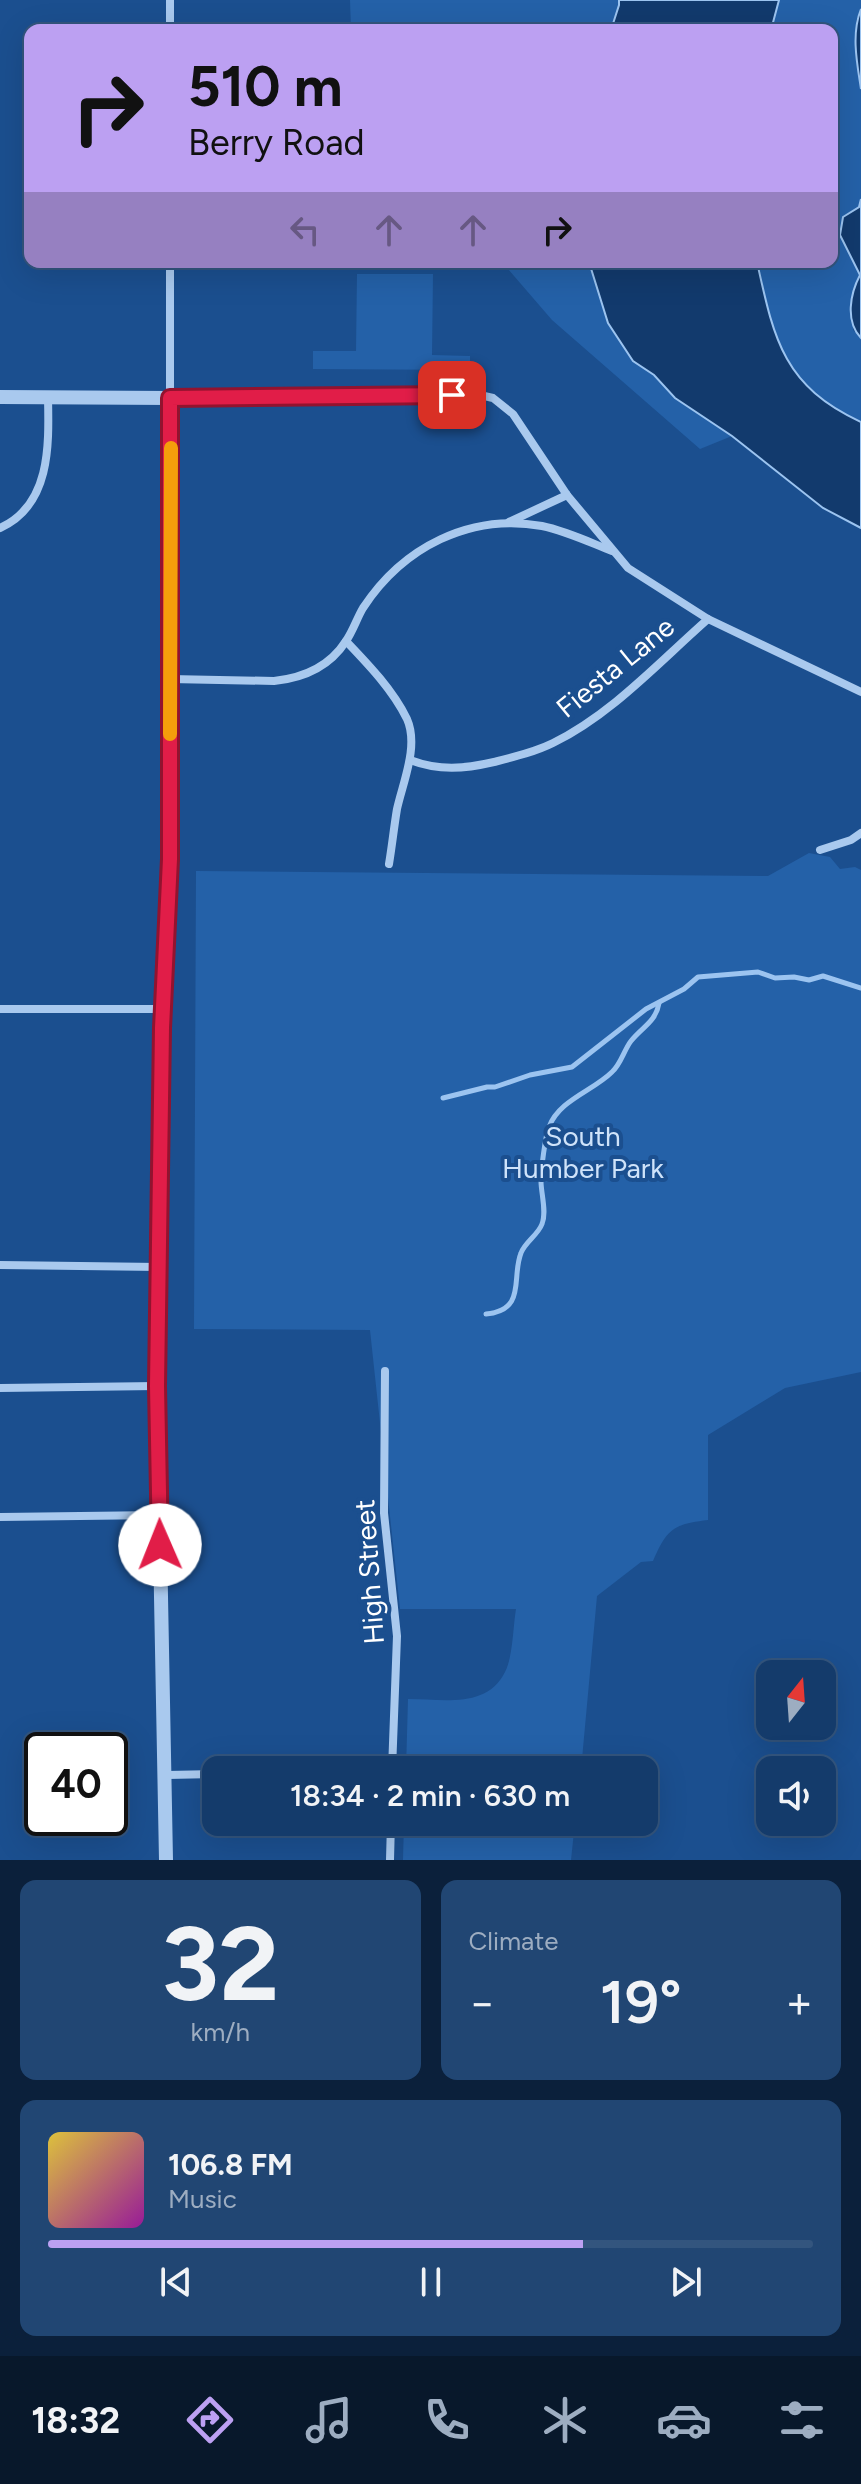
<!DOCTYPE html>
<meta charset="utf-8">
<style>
body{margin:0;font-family:Figtree,sans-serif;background:#214673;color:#f1f3f6;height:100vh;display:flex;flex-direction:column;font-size:30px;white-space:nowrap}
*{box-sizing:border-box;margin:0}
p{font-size:26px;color:#9dadc1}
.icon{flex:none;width:44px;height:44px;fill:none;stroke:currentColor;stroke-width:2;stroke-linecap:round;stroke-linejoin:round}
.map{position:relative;height:1860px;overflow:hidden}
.panel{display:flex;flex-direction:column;gap:20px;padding:20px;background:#0b203b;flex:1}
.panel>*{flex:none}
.top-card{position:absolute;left:24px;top:24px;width:814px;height:244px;border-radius:16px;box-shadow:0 8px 32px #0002,0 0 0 2px #33557e;background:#bca0f2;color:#111;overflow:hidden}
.needle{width:52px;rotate:17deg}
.tools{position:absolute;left:756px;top:1660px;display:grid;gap:16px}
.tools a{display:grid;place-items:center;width:80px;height:80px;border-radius:16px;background:#143b6b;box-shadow:0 8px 32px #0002,0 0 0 2px #33557e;font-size:40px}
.speed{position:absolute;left:24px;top:1732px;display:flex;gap:16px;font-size:40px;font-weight:700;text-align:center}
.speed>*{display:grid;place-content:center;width:104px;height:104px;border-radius:50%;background:#143b6b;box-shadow:0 8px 32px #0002,0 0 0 2px #33557e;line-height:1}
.speed .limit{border:4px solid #111;border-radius:12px;background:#fff;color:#111}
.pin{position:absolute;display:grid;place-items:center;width:68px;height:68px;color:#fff;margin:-34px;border-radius:16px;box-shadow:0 4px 12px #0006}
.me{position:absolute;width:88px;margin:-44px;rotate:359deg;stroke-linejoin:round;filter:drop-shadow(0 0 6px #0008)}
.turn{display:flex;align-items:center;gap:28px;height:168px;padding:0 32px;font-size:36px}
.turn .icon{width:104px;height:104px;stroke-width:2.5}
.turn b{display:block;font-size:56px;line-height:68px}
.lanes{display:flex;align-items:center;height:76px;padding:0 32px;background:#0003;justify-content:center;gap:40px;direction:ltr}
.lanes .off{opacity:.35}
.big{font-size:60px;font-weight:600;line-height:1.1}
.panel .widget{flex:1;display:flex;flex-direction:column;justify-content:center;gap:12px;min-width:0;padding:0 28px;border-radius:16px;background:#214673}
.panel .dial{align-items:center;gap:0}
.dial b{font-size:104px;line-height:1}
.song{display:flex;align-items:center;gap:24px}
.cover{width:96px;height:96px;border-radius:12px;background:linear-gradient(135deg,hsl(50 70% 55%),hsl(300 70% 35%))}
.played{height:8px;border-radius:4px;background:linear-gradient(90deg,#bca0f2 70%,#33557e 70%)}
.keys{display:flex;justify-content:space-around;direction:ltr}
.heat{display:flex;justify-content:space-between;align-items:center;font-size:44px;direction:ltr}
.panel .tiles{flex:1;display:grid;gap:20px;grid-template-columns:1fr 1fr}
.widget:last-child{grid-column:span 2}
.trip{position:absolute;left:202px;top:1756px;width:456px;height:80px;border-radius:16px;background:#143b6b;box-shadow:0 8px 32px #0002,0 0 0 2px #33557e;font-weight:600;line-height:80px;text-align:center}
.menu{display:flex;height:128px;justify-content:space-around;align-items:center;background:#08182b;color:#9dadc1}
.menu .icon{width:56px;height:56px}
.menu .on{color:#bca0f2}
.menu b{font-size:36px;color:#f1f3f6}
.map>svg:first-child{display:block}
.green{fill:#2461a8}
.water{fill:#123a6d;stroke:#9cc4f0;stroke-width:2}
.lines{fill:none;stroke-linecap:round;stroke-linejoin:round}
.stream{stroke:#9cc4f0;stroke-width:5}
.minor{stroke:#a9c9ee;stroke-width:8}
.tertiary{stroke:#a9c9ee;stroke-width:14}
.route-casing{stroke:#92132f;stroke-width:20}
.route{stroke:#e11d48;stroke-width:14}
.slow{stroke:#f59e0b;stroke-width:14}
.labels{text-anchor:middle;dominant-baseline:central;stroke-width:8;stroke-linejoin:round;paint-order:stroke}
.street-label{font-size:28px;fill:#fff;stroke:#1b4f8f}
.park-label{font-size:28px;fill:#cfe3fa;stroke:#1b4f8f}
</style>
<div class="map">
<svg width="861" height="1860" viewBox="0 0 861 1860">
<rect width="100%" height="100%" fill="#1b4f8f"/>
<g class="green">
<polygon points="350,0 618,0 619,5 611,30 351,30"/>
<path d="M779,0h82v9l-5,12v37l5,31v110l-2,8 -16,10 -3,18 20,40 -6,12 -1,43 8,8v84c-78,-36 -87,-83 -104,-160h75v-232h-61z"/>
<polygon points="502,262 589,262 608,323 633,361 654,375 675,398 732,436 700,449 552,320"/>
<polygon points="357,274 433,274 432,355 470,356 470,370 313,369 313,351 356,351"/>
<path d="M809,853l21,4 10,12 15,-2 6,3v502l-76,16 -77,47v85c-35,4 -41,9 -55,41l-12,1 -44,34 -16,174h-175l2,-71c34,0 79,10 97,-27 8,-15 8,-46 11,-63h-116l-30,-279 -176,-1 2,-458 572,5z"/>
<polygon points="404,1822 575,1822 571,1860 403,1860"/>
</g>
<g class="water">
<polygon points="619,0 779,0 771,30 611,30 619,5"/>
<path d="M861,9v80c-4,-26 -10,-55 0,-80z"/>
<path d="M861,199v139c-16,-17 -11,-44 -1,-63l-20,-40 3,-18 16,-10z"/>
<path d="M589,262h168c17,77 26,124 104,160v106l-38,-20 -91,-72 -57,-38 -21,-23 -21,-14 -25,-38z"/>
</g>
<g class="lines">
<g class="stream">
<polyline points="443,1098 487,1087 495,1087 530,1075 572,1067 646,1009 684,989 698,977 758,972 775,978 794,977 809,980 823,976 861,988"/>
<path d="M486,1314c41,-4 25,-36 35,-61 4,-11 17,-18 21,-29 5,-12 -1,-30 -1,-43 0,-11 4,-44 8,-54 10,-27 44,-36 63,-55 9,-8 12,-22 19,-31 11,-14 25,-19 28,-38"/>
</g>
<g class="minor">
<polyline points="170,0 170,30"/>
<polyline points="170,262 170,398 480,395 493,398 513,414 567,495 628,568 708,619 861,692"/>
<polyline points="509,522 567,495"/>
<path d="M0,528c51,-23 49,-83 48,-131"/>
<path d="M346,641c22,23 47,49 61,78 12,27 -4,63 -10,90 -3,18 -5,37 -8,55"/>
<path d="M170,679l104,2c29,-3 56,-15 72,-40 7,-10 11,-23 17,-33 40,-61 107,-95 179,-82 24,5 47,16 70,25"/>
<path d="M410,760c29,11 54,9 84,2 20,-5 41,-10 59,-19 59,-29 106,-81 155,-124"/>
<polyline points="820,850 851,840 861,833"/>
<polyline points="0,1009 163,1009"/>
<polyline points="0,1265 159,1267"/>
<polyline points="385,1371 384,1513 397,1636 392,1770"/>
<polyline points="0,1388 157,1386"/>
<polyline points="0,1517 160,1515"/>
<polyline points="167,1775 216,1774"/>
<polyline points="390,1860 391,1822"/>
</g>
<polyline class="tertiary" points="0,397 170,398 170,859 162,1028 157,1386 166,1860"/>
</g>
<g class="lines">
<g class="route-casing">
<polyline id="route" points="160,1545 157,1386 162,1028 170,859 170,398 452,395"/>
</g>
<use href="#route" class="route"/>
<polyline class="slow" points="170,734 171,448"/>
</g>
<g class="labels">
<g class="street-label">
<text transform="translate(615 667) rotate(-39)">Fiesta Lane</text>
<text transform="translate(369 1572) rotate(-94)">High Street</text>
</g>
<g class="park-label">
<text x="583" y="1136">South<tspan x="583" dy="32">Humber Park</tspan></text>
</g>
</g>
</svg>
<div class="tools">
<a><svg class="needle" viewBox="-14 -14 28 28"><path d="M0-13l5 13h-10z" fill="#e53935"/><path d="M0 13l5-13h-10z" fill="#9dadc1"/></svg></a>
<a><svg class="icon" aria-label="sound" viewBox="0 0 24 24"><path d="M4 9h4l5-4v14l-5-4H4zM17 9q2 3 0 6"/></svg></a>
</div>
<div class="speed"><div class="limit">40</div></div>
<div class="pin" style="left:452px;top:395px;background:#d93025"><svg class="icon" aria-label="arrive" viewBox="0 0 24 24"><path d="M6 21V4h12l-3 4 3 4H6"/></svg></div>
<svg class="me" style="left:160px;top:1545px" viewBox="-20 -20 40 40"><circle r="19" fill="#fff"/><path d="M0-13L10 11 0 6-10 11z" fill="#e11d48"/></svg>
<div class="trip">18:34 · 2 min · 630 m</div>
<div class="top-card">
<div class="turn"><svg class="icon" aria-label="right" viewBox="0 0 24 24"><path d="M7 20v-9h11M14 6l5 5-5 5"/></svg><div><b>510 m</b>Berry Road</div></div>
<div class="lanes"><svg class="icon off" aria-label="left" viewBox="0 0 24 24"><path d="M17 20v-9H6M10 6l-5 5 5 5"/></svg><svg class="icon off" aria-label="ahead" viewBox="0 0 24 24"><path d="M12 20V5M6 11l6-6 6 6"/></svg><svg class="icon off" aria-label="ahead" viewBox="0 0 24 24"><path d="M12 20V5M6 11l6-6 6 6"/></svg><svg class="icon" aria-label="right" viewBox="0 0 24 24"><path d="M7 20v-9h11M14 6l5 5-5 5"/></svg></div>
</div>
</div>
<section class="panel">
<div class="tiles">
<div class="widget dial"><b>32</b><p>km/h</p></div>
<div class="widget"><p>Climate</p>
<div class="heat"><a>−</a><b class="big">19°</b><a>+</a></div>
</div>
<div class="widget">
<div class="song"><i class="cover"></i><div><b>106.8 FM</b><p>Music</p></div></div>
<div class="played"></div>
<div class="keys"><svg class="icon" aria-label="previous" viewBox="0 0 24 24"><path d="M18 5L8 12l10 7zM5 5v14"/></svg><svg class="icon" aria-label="pause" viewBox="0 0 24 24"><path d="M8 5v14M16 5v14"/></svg><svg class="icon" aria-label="next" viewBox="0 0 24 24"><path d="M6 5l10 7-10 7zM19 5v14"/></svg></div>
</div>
</div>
</section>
<nav class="menu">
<b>18:32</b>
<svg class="icon on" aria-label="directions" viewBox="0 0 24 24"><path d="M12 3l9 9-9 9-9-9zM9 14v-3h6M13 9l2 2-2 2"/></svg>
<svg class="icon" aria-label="music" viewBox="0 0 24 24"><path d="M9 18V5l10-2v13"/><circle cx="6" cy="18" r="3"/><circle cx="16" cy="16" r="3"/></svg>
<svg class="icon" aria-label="phone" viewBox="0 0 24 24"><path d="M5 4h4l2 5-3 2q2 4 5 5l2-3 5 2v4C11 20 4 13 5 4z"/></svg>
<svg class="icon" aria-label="climate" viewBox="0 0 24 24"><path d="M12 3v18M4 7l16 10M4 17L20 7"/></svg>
<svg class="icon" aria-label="car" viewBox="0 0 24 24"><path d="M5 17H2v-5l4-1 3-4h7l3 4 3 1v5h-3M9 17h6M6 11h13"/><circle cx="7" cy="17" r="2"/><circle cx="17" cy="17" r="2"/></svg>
<svg class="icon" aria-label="filters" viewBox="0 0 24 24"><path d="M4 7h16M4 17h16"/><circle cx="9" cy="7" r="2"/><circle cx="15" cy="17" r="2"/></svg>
</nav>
